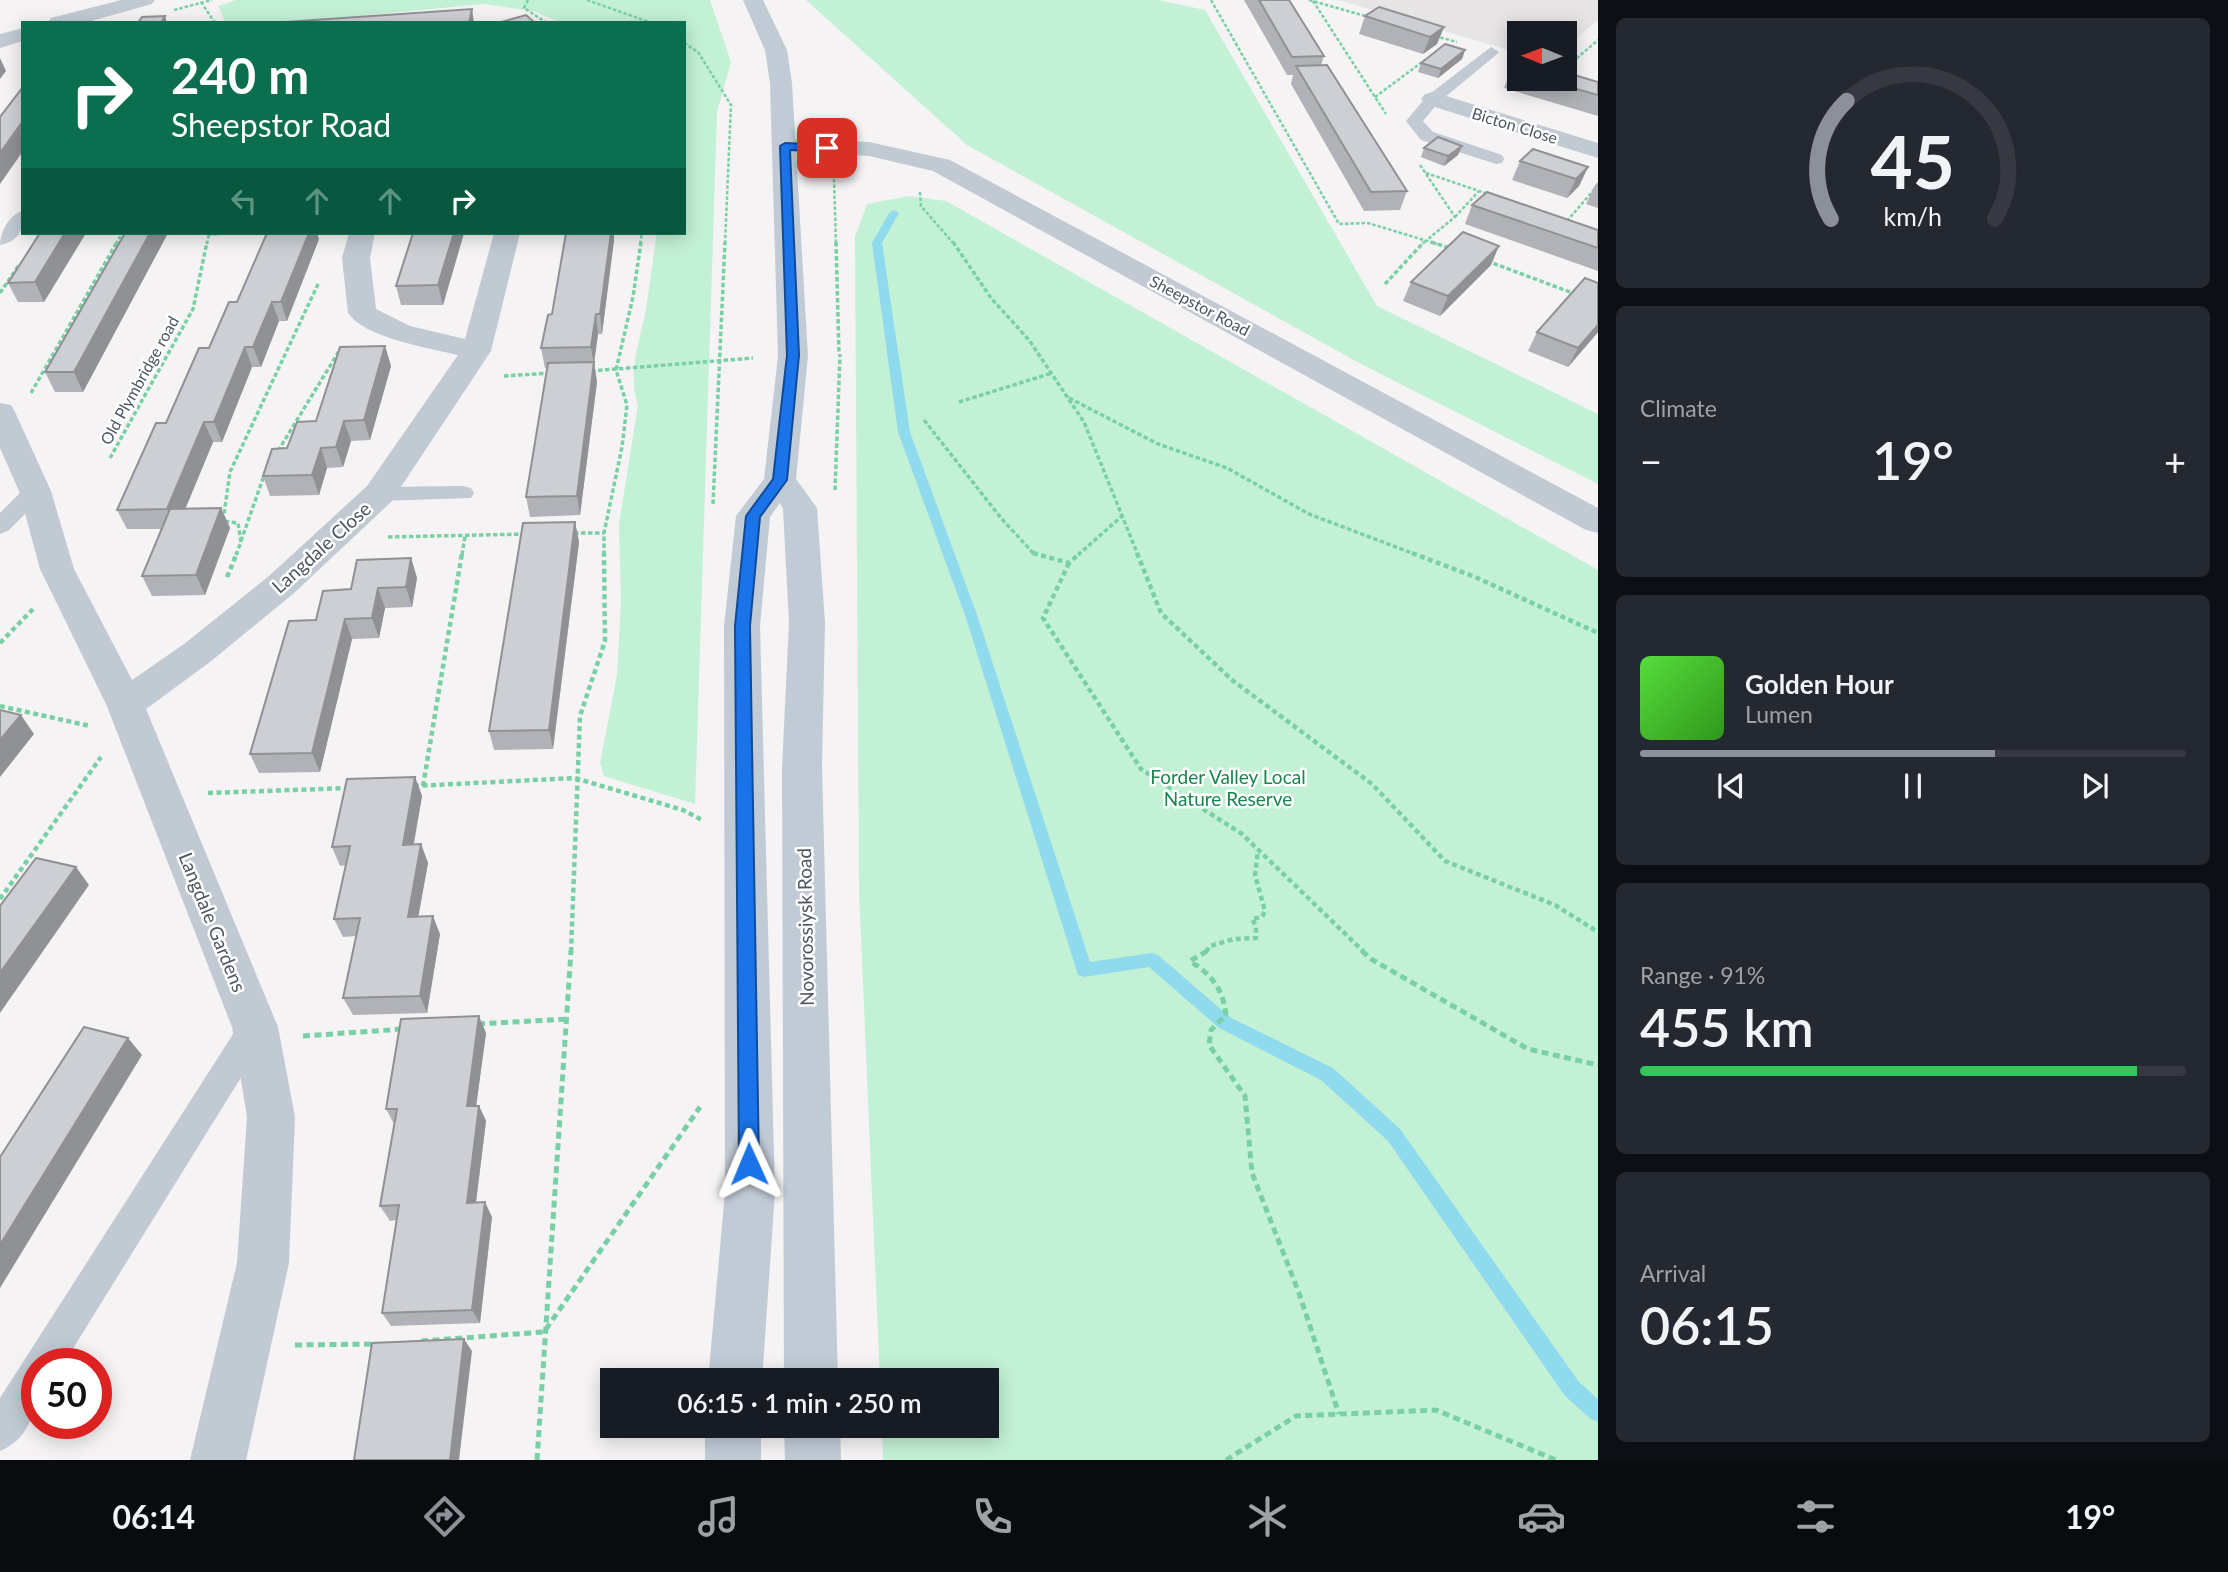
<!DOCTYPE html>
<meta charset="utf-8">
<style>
body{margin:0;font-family:Lato,sans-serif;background:#242831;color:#f1f3f6;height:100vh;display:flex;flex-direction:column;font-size:26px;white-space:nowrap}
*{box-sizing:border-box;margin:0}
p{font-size:23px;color:#9ea1a6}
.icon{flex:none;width:38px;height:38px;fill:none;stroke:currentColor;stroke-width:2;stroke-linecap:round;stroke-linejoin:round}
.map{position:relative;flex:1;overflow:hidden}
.panel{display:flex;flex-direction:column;gap:18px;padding:18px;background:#0d0f14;width:630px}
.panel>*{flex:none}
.hud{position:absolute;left:21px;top:21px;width:665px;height:214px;border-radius:0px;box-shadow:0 4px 18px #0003;background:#0b6e4f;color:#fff;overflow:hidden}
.needle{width:46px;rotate:271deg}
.tools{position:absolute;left:1507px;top:21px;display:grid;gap:14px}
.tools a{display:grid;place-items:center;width:70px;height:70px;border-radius:0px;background:#171b24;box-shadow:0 4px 18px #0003;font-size:35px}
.speed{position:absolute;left:21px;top:1348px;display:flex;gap:14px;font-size:35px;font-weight:700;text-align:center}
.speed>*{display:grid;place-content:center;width:91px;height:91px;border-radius:50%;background:#171b24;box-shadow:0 4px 18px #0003;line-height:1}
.speed .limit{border:10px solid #d22;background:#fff;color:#111}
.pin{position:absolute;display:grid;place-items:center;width:60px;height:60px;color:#fff;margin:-30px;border-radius:14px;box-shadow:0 4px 10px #0006}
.me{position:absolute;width:77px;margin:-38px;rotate:359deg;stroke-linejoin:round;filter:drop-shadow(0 0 5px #0008)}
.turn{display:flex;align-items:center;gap:24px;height:147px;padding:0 35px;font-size:32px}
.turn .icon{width:91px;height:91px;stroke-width:2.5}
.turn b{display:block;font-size:49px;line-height:60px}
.lanes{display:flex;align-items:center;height:66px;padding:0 35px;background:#0003;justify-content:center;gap:35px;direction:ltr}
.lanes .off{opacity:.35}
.big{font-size:52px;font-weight:600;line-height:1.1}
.panel .widget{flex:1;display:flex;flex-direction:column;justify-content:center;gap:10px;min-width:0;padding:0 24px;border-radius:10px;background:#242831}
.panel .dial{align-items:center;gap:0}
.dial svg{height:182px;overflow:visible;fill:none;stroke:#363941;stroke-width:7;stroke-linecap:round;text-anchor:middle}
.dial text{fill:#f1f3f6;stroke:none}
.song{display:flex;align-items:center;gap:21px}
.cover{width:84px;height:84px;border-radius:10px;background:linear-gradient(135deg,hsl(110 70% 55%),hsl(110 70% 35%))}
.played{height:7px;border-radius:4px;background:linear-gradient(90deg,#8c9099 65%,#363941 65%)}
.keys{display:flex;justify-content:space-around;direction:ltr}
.heat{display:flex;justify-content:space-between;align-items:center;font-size:38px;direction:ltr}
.charge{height:10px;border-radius:5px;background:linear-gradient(90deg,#34c759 91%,#363941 0)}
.trip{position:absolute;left:600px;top:1368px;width:399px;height:70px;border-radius:0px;background:#171b24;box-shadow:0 4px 18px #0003;font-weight:600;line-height:70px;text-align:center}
.dock{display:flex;height:112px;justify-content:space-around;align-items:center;background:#090b0e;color:#9ea1a6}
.dock .icon{width:49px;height:49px}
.dock .active{color:#8c9099}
.dock b{font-size:32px;color:#f1f3f6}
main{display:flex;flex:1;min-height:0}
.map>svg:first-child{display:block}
.education{fill:#e6e4e5}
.green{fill:#c3f1d5}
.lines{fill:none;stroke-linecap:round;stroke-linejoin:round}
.stream{fill:#90daee;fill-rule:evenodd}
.path-far3{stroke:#7ad0a6;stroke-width:2.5;stroke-dasharray:3.5 2;stroke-linecap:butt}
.path-far2{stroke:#7ad0a6;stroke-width:3.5;stroke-dasharray:4.5 2.5;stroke-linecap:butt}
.path-far1{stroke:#7ad0a6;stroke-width:4.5;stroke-dasharray:5 3.5;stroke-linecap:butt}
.path{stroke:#7ad0a6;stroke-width:5;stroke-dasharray:7 4.5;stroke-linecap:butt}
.service{fill:#c1cad2;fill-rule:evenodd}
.minor{fill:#c1cad2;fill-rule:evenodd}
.tertiary{fill:#c1cad2;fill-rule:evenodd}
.secondary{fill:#c1cbd6;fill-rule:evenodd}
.wall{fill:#b0b2b7}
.shaded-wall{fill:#909195}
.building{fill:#cdcfd5;stroke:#909195;stroke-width:2}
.route{fill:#1a73e8;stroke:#114b97;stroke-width:2}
.labels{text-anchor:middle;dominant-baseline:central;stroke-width:5;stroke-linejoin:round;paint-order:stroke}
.far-street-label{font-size:16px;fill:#4a5661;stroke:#fff}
.street-label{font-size:19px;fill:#4a5661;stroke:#fff}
.park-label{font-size:19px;fill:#17864f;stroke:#fff}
</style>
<main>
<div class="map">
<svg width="1598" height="1460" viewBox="0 0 1598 1460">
<rect width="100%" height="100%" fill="#f5f3f3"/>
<polygon class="education" points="1338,0 1598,0 1598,20 1565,48 1564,33 1519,33 1519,53"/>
<g class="green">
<path d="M236,0h474l21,62 -14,50 -22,692 -91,-28 -4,-13 17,-88 4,-74 -2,-77 19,-119c-11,-33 2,-63 8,-96 4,-25 7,-51 11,-76h27v-210h-122l-29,-12 -50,-7 -197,19h-60l-8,-17z"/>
<polygon points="806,0 1158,0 1205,10 1377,306 1598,414 1598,484 1361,364 967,145"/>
<polygon points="909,196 946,201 1598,570 1598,1460 883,1460 882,1426 987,1426 987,1381 880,1381 859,890 855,237 867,204"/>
</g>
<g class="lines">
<polygon class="stream" points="894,210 899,213 882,243 910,432 977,615 1090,962 1152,953 1158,955 1231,1018 1333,1068 1400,1129 1579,1382 1598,1399 1598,1422 1591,1419 1565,1396 1388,1141 1321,1080 1219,1028 1149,967 1084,977 1078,975 965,615 898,432 872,243 889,213"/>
<g class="path-far3">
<polyline points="528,0 524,8 547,23"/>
<polyline points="587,0 652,23"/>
<polyline points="1211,0 1339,224 1368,223 1437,244"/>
<polyline points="1309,0 1369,17"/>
<polyline points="1313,1 1386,114"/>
<polyline points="201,2 215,23"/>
<polyline points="174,10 212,0"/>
<polyline points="1435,36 1457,42"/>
<polyline points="684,43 698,52 731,105 725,244"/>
<polyline points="1564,69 1598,40"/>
<polyline points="1375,97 1425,60"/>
<polyline points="1420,165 1455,217 1422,244"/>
<polyline points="1426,173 1488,194"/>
<polyline points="834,179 836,244"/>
<polyline points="920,192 921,206 954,244"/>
<polyline points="1455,217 1479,191"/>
<polyline points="1567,221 1598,185"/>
<polyline points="540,233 570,233"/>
<polyline points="208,235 230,233"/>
<polyline points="116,244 122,233"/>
<polyline points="207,244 209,233"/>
<polyline points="640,244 642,233"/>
</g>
<g class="path-far2">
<polyline points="836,242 839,354"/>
<polyline points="953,242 991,298 1029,340 1084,422 1138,555"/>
<polyline points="1431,242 1453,249"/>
<polyline points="1487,261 1578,295"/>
<polyline points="1385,284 1424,242"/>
<polyline points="0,293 19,265"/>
<polyline points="591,371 753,358"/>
<polyline points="504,376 551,373"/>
<polyline points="31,393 117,242"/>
<polyline points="1069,398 1158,444 1227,468 1309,514 1417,555"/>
<polyline points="959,402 1052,373"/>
<polyline points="924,420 1001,518 1035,555"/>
<polyline points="278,451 341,348"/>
<polyline points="110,458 193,309 207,242"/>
<polyline points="835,490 840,354"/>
<polyline points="713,504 725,242"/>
<polyline points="574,533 604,533"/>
<polyline points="388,537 527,534"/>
<polyline points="241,541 266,470"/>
<polyline points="236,555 241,542 238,523 223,521 230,472 319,282"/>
<polyline points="462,555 465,536"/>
<polyline points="604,555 604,533 622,447 627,405 616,370 633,297 641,242"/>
<polyline points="1078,555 1122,516"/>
</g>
<g class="path-far1">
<polyline points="1033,553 1069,563 1080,553"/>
<polyline points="1137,553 1161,613 1232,680 1372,784 1445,861 1555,905 1598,932"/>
<polyline points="1412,553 1475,577 1598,633"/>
<polyline points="1069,563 1043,618 1141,769 1242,834 1364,952"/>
<polyline points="227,577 237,553"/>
<polyline points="0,643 33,609"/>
<polyline points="0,706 90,726"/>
<polyline points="414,786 575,778 683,810 702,820"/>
<polyline points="423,786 462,553"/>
<polyline points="208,793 349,788"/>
<polyline points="0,899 101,757"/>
<polyline points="571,952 580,716 605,641 604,553"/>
<polyline points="1206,952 1210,946 1234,939 1256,938 1256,926 1252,919 1262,917 1265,911 1255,875 1258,850"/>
</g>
<g class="path">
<path d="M1207,951l-17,10c22,14 33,28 36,54l-15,15 -2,15 36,51 7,77 47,120 40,121"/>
<polyline points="1362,951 1371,959 1528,1049 1598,1065"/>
<polyline points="478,1024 568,1019"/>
<polyline points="303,1036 403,1029"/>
<polyline points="421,1341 544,1332 700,1107"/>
<polyline points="295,1345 377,1344"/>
<polyline points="537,1460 571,951"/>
<polyline points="1226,1460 1296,1416 1436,1410 1556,1460"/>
</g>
<g class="service">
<polygon points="1491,47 1499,52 1496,55 1439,102 1423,121 1433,132 1502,155 1504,159 1502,163 1496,164 1421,140 1406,121 1427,96"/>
<path d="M23,211c0,19 -2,29 -23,34 0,-12 9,-31 23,-34z"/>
<polygon points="35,484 43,486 46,491 43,496 8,531 0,534 0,513 27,486"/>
<polygon points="463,486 471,488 474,493 471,498 379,501 371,499 368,494 371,489 379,487"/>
<path d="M255,1013l11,4 5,10 -5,10 -202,326h-27c0,34 0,73 -37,88v-53l244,-381z"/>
</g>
<g class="minor">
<polygon points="1433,92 1598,143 1598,158 1425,104 1421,99 1425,94"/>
<polygon points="785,139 869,142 950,160 1598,508 1598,533 1586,530 933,171 869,156 776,151 773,146 776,141"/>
<path d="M349,233h26l-5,25 6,51 34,17 55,13 29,-106h26l-29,118 -100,151 -98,92 -83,68 -64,47 132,318 17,90 -6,146 -43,197h-56l47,-197 10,-146 -15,-90 -126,-323 -66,-135 -21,-78 -19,-43v-45l11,2 4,7 36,79 23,78 58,111 52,-36 85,-68 98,-90 91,-131c-29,-7 -93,-17 -110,-42l-6,-55z"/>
</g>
<g class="tertiary">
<polygon points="121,0 155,0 152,4 84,23 48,23 51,18"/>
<polygon points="23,28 23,41 0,48 0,34"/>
</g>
<g class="secondary">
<polygon points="743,0 763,0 787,50 792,83 808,356 796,479 817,508 825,623 822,767 838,1381 784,1381 782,767 789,623 783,509 780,503 770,517 760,626 775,1192 762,1381 708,1381 725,1192 724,626 736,516 764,479 778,356 770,83 765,50"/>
<rect x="705" y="1426" width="56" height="34"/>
<polygon points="784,1426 840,1426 841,1460 785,1460"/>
</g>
</g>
<g class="wall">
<polygon points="1244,0 1289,0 1324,56 1321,65 1407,191 1400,210 1364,211 1291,84 1293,75 1287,75"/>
<polygon points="1365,16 1444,27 1437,44 1423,54 1359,34"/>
<polygon points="1465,50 1462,59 1438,78 1418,72 1421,63"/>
<polygon points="1519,62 1519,79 1564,79 1598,82 1598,116 1504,88 1511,70"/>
<polygon points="1462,146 1458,155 1444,166 1421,157 1424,148"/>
<polygon points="1520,161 1588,167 1579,186 1567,198 1512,180"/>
<polygon points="1598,182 1598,208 1586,204 1595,185"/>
<polygon points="1472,205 1598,230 1598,271 1465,224"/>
<polygon points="40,233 86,233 44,302 18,302 8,283"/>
<polygon points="125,233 168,233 83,392 55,392 45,372"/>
<polygon points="413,233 464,233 443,305 401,305 396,286"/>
<polygon points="566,233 614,233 614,240 602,334 598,334 594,363 597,382 580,515 530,517 526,497 547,368 545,368 541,348 552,314"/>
<polygon points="319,239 287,321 279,321 261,367 252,367 222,442 213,442 185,509 221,508 230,528 205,595 152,596 142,576 162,529 127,529 117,510 209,348 237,302"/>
<polygon points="1491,265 1440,316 1403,301 1411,282"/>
<polygon points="1598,283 1598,332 1568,367 1528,351 1537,332"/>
<polygon points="385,346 391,366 370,440 351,441 343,467 327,468 319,495 270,496 263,476 287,448 316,421"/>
<polygon points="575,522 579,542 553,749 494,750 489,731"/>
<polygon points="411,558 417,578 412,607 385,608 379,638 352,639 320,772 259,773 250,754 316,620 351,589"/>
<polygon points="415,777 422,796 414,844 421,844 428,863 418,916 440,934 427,1013 353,1015 343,998 356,936 343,937 334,919 346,865 340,866 332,847"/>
<polygon points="486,1033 476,1106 479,1106 486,1121 476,1203 492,1217 480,1323 391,1326 382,1313 396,1220 390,1221 380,1206 394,1124 386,1109"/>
</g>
<g class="shaded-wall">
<polygon points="472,9 474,23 469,23"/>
<polygon points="165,16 167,23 161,23"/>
<polygon points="1444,27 1437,44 1423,54 1430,37"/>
<polygon points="1465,50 1462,59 1438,78 1441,69"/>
<polygon points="0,58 6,71 0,79"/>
<polygon points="23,121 23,151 0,184 0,153"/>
<polygon points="1462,146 1458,155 1444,166 1448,156"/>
<polygon points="1588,167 1579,186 1567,198 1576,179"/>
<polygon points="65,233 86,233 44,302 35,282"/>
<polygon points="150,233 168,233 83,392 74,372"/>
<polygon points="309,233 317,233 319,239 287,321 281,302"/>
<polygon points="454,233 464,233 443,305 438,285"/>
<polygon points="611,233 614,233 614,240 602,334 600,314"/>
<polygon points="1499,246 1491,265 1440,316 1448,296"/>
<polygon points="272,302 279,321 261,367 253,347"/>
<polygon points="596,314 598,334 594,363 597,382 580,515 577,496 594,366 591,347"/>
<polygon points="1598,325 1598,332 1568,367 1578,348"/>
<polygon points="385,346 391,366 370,440 364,420"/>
<polygon points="245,347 252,367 222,442 214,422"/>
<polygon points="344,421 351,441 343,467 336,447"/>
<polygon points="204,422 213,442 177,529 167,509"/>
<polygon points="321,448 327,468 319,495 312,475"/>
<polygon points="221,508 230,528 205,595 196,575"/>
<polygon points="575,522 579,542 553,749 549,730"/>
<polygon points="411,558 417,578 412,607 406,587"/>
<polygon points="378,588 385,608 379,638 372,618"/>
<polygon points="345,619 352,639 320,772 312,753"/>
<polygon points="21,715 34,734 0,777 0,740"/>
<polygon points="415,777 422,796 410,863 403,845"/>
<polygon points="421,844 428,863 415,935 408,917"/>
<polygon points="76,867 89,885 0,1013 0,973"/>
<polygon points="433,916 440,934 427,1013 420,996"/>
<polygon points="479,1016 486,1033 474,1122 467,1106"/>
<polygon points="128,1038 142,1055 0,1288 0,1245"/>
<polygon points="479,1106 486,1121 474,1217 467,1203"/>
<polygon points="485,1202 492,1217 480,1323 472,1310"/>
<polygon points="464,1339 472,1351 459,1460 450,1460"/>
</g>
<g class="building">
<polygon points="1259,0 1289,0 1324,56 1292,57"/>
<polygon points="1379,7 1444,27 1430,37 1365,16"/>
<polygon points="472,9 469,23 271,23"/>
<polygon points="526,15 535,23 498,23"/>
<polygon points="165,16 161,23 138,23 142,17"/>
<polygon points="1445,44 1465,50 1441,69 1421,63"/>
<polygon points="1519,62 1519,72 1511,70"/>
<polygon points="1327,65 1407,191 1371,192 1296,66"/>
<polygon points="1564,72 1598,82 1598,95 1541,79 1564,79"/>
<polygon points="23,87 23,121 0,153 0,117"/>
<polygon points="1438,137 1462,146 1448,156 1424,148"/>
<polygon points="1533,149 1588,167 1576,179 1520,161"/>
<polygon points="1487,192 1598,230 1598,248 1472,205"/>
<polygon points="1463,232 1499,246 1448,296 1411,282"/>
<polygon points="40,233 65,233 35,282 8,283"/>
<polygon points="125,233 150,233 74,372 45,372"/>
<polygon points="267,233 309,233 281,302 272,302 253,347 245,347 214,422 204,422 167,509 117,510 156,423 166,423 199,348 209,348 229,302 237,302"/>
<polygon points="413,233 454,233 438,285 396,286"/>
<polygon points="566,233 611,233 600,314 596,314 591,347 541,348 548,315 552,314"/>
<polygon points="1585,278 1598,283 1598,325 1578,348 1537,332"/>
<polygon points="385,346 364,420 344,421 336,447 321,448 312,475 263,476 272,449 287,448 297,422 316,421 340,347"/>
<polygon points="594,362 577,496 526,497 548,363"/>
<polygon points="221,508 196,575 142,576 170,509"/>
<polygon points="575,522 549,730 489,731 523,523"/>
<polygon points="411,558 406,587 378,588 372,618 345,619 312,753 250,754 289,621 316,620 323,591 351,589 357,560"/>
<polygon points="0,710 21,715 0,740"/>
<polygon points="415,777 403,845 421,844 408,917 433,916 420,996 343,998 360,918 334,919 350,846 332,847 347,779"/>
<polygon points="36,858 76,867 0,973 0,906"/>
<polygon points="479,1016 467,1106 479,1106 467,1203 485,1202 472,1310 382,1313 399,1205 380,1206 397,1109 386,1109 401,1019"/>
<polygon points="84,1027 128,1038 0,1245 0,1157"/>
<polygon points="464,1339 450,1460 354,1460 372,1343"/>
</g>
<polygon class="route" points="785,143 827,145 832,148 827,151 790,150 799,355 787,480 760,517 750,626 759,1164 757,1171 749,1174 742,1171 739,1164 735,626 746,516 773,479 787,355 780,146"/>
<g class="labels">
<g class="far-street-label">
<text transform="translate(1515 125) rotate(17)">Bicton Close</text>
<text transform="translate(1200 305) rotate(28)">Sheepstor Road</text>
<text transform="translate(139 380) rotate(-61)">Old Plymbridge road</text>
</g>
<g class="street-label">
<text transform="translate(321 547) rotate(-42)">Langdale Close</text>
<text transform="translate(213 922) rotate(68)">Langdale Gardens</text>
<text transform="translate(805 927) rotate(-91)">Novorossiysk Road</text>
</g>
<g class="park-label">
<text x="1228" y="776">Forder Valley Local<tspan x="1228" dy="22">Nature Reserve</tspan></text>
</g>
</g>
</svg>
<div class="tools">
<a><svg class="needle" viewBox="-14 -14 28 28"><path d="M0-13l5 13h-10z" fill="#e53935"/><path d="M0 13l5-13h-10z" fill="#9ea1a6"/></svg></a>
</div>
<div class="speed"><div class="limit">50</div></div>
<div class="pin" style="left:827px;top:148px;background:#d93025"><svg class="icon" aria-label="arrive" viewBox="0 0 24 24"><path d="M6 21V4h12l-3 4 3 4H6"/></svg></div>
<svg class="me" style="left:749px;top:1164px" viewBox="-20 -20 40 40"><path d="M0-17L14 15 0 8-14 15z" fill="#1a73e8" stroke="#fff" stroke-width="4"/></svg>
<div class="trip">06:15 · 1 min · 250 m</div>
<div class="hud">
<div class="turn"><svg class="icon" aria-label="right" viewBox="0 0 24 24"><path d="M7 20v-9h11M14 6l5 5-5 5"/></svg><div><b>240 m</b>Sheepstor Road</div></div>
<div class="lanes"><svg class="icon off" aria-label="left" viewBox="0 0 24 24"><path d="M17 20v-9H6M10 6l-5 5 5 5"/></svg><svg class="icon off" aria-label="ahead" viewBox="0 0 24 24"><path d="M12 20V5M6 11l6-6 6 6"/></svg><svg class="icon off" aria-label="ahead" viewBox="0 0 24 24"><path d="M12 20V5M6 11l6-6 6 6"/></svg><svg class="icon" aria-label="right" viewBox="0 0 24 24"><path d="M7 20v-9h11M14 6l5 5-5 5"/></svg></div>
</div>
</div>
<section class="panel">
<div class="widget dial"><svg viewBox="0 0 100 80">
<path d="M14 69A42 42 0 1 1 86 69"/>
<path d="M14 69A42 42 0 0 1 21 17" stroke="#8c9099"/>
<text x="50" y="56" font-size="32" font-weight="700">45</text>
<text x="50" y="72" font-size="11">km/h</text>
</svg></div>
<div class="widget"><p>Climate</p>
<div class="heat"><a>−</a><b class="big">19°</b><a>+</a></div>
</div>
<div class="widget">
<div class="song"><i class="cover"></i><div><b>Golden Hour</b><p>Lumen</p></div></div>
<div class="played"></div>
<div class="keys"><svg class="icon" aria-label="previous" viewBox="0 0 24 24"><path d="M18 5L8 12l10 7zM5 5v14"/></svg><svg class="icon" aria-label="pause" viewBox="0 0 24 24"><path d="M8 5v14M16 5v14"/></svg><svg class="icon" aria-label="next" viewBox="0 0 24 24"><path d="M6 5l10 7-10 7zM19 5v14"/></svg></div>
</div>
<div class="widget"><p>Range · 91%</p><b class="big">455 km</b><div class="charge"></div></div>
<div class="widget"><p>Arrival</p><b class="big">06:15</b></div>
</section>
</main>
<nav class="dock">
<b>06:14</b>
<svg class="icon active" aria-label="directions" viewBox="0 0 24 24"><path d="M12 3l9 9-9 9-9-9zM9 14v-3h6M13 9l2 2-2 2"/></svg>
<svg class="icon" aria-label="music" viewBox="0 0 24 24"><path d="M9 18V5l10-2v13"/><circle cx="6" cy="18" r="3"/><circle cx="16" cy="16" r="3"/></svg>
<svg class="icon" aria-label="phone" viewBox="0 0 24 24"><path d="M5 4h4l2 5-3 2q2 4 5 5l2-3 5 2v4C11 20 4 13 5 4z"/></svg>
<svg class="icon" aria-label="climate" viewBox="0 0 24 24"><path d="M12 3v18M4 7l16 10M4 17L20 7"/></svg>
<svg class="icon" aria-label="car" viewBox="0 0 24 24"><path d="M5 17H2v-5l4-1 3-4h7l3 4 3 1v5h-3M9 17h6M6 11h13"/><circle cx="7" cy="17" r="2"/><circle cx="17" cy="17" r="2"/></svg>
<svg class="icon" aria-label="filters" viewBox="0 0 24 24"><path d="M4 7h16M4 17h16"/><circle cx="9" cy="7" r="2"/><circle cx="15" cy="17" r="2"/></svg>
<b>19°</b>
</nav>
